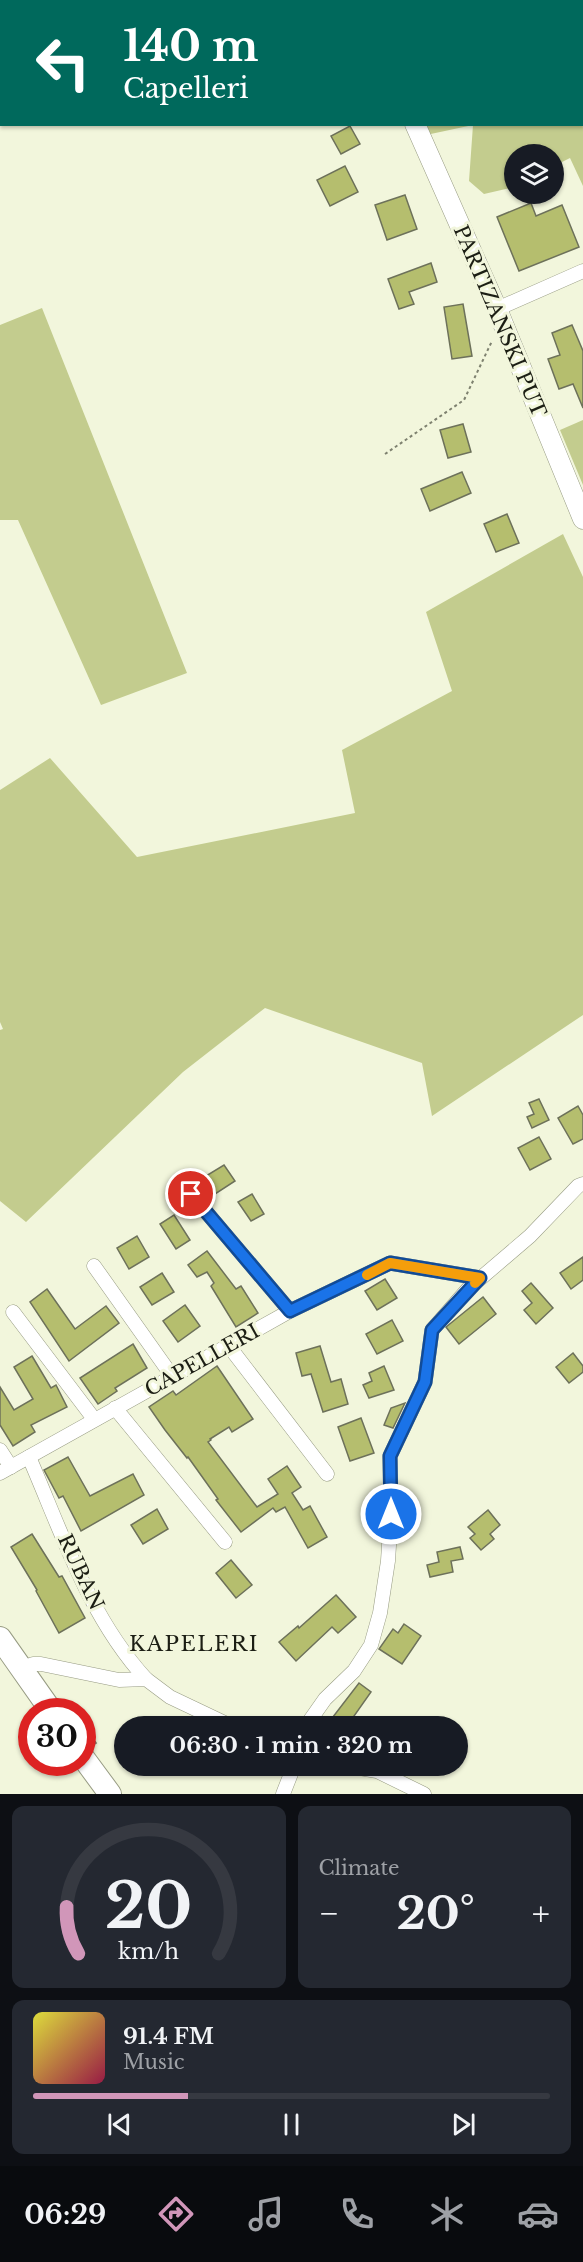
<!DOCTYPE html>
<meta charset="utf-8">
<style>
body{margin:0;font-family:"Libre Baskerville",serif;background:#242831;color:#f1f3f6;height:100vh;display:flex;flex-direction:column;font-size:22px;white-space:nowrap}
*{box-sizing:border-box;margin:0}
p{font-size:20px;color:#9ea1a6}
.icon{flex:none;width:33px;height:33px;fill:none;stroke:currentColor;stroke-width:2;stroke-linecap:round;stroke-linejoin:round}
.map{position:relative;height:1794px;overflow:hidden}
.sheet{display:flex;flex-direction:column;gap:12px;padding:12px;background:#0d0f14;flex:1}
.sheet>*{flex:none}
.top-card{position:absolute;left:0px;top:0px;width:584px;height:126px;box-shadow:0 2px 4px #0004;background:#00695c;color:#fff;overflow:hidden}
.controls{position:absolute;left:504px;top:144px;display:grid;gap:12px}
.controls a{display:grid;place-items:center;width:60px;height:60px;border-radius:50%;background:#171b24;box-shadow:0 2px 4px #0004;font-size:30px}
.speed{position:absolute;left:18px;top:1698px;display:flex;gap:12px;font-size:30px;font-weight:700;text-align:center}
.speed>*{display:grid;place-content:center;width:78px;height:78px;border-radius:50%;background:#171b24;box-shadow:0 2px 4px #0004;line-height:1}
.speed .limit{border:9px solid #d22;background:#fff;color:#111}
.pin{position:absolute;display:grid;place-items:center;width:51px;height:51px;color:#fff;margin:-26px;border:3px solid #fff;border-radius:50%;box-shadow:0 2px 6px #0007}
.me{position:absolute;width:66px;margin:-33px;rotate:0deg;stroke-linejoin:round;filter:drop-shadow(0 0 4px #0008)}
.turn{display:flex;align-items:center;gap:21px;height:126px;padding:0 24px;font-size:27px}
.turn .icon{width:78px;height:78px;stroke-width:2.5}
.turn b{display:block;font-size:42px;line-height:51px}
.big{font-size:45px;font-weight:800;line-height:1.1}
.sheet .card{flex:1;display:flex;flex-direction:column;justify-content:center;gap:9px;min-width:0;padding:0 21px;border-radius:12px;background:#242831}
.sheet .dial{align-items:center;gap:0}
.dial svg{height:156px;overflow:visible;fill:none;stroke:#363941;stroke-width:7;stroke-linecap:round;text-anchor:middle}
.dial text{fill:#f1f3f6;stroke:none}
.song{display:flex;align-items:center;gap:18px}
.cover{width:72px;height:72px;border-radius:9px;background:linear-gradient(135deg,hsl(60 70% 55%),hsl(340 70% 35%))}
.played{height:6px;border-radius:3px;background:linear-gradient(90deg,#d196b9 30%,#363941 30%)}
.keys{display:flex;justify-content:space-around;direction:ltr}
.heat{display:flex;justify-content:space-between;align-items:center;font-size:33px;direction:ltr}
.sheet .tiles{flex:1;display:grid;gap:12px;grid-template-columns:1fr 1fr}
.card:last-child{grid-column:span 2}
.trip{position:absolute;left:114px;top:1716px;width:354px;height:60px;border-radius:30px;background:#171b24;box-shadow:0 2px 4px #0004;font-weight:800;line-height:60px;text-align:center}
.tabs{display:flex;height:96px;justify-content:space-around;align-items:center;background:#090b0e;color:#9ea1a6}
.tabs .icon{width:42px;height:42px}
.tabs .on{color:#d196b9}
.tabs b{font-size:27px;color:#f1f3f6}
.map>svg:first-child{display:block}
.green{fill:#c3cc8e}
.building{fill:#b5be6e;stroke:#6d715a;stroke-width:1.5}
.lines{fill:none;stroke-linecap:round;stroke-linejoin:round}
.street-casing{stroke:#979b83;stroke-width:15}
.secondary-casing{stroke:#979b83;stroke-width:21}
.primary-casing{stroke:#979b83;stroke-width:24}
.path{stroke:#7e816f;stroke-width:2;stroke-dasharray:3 3;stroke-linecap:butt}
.street{stroke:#fff;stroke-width:14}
.secondary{stroke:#fff;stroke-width:20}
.primary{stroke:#fff;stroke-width:22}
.route-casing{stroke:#114b97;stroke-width:15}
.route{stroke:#1a73e8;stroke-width:10}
.slow{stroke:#f59e0b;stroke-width:10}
.labels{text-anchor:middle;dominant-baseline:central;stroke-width:6;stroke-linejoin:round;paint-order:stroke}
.street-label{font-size:20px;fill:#1c1e14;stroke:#f2f6dc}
.neighbourhood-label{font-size:21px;letter-spacing:1.5px;fill:#1c1e14;stroke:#f2f6dc}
</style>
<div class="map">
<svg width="583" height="1794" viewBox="0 0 583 1794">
<rect width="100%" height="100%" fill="#f2f6dc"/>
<g class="green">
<polygon points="478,0 583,0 583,186 570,158 554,166 554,154 514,154 514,187 484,194 469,181 473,125 426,135 421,125 582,124 582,2 471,2"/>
<polygon points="42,308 187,673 101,705 18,520 0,520 0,325"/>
<polygon points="583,420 583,485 560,430"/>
<polygon points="563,534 583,577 583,1015 432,1116 422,1063 265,1008 183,1072 26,1222 0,1201 0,1030 3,1029 0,1022 0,790 50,758 137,857 355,813 342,750 452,691 426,612"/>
</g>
<g class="building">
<polygon points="350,126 360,144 341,154 331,136"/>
<polygon points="345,166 358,192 330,206 317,180"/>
<polygon points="405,195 417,229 387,240 375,205"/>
<polygon points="531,203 536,216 562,205 579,247 519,271 497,217"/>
<polygon points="431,263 437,282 409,292 414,304 399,309 388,279"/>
<polygon points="463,304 472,356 452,359 444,307"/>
<polygon points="572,325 583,351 583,408 573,384 559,389 548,359 560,355 552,333"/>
<polygon points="463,424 471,452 448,458 440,430"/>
<polygon points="462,472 471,493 430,511 421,489"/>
<polygon points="507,514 519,543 496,552 484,524"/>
<polygon points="539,1099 549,1120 532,1128 527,1117 534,1114 529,1103"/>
<polygon points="578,1106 583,1115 583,1139 573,1144 558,1118"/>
<polygon points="539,1137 551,1159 530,1170 518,1148"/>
<polygon points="224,1165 235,1181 212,1196 201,1179"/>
<polygon points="252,1194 264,1214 251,1221 238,1202"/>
<polygon points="174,1215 190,1240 176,1249 160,1224"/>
<polygon points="137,1236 149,1257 129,1269 117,1248"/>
<polygon points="207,1251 236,1289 241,1286 258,1313 236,1327 211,1286 214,1283 207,1272 197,1277 188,1265"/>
<polygon points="583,1257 583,1280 571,1289 560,1273"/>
<polygon points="162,1273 174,1292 152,1305 140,1287"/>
<polygon points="385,1279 397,1298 377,1310 365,1291"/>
<polygon points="531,1283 553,1308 536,1324 524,1310 532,1303 522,1291"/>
<polygon points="47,1289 75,1329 106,1306 119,1323 69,1361 30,1302"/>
<polygon points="483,1297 496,1314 459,1344 446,1327"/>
<polygon points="185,1305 200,1326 178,1342 163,1321"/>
<polygon points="392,1320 403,1341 377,1354 366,1334"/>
<polygon points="133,1344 147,1368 115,1388 117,1391 98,1404 80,1378"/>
<polygon points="320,1346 331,1382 341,1379 348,1404 323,1412 311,1374 302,1376 296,1353"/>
<polygon points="573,1353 583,1366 583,1372 569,1383 556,1367"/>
<polygon points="32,1356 51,1388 56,1385 67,1407 31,1425 35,1432 13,1446 0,1425 0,1387 14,1410 33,1399 14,1367"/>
<polygon points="217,1366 253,1419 232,1432 229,1427 210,1439 211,1440 208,1442 257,1507 278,1494 268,1479 287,1466 301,1487 292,1493 303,1510 310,1506 327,1537 308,1548 285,1507 276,1512 273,1508 241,1532 216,1500 218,1499 188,1457 187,1458 165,1430 149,1407 173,1391 176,1395"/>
<polygon points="384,1366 394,1390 369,1398 363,1385 372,1381 369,1373"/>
<polygon points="405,1403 393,1428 384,1425 391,1408"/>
<polygon points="361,1418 374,1453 350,1461 338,1427"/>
<polygon points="68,1457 90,1496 133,1474 144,1495 81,1531 63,1496 59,1498 44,1470"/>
<polygon points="157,1509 168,1529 143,1544 131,1525"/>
<polygon points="488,1510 500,1525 490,1534 494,1539 481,1550 470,1538 475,1534 468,1527"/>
<polygon points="32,1534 59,1577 62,1576 85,1618 59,1633 36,1591 37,1590 11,1547"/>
<polygon points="460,1547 463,1559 451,1561 453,1572 430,1577 427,1565 439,1562 437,1552"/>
<polygon points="231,1560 252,1585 236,1598 216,1573"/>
<polygon points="336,1595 356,1617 338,1633 332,1627 296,1661 279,1642 298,1626 299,1628"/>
<polygon points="404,1624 421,1636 402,1664 379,1649 393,1629 398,1633"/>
<polygon points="359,1683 371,1692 347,1726 326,1726"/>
</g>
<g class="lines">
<g class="street-casing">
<g id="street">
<polyline points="497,309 583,271"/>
<polyline points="191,1194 290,1311"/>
<polyline points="94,1266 172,1376"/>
<polyline points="13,1312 94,1419"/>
<polyline points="228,1345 327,1474"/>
<polyline points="115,1408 225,1542"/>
<polyline points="0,1450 11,1467"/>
<path d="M29,1457c33,76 60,160 117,222"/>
<polyline points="0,1473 290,1311 390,1263 480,1278"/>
<polyline points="22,1668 33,1664 41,1664 119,1680 146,1679 170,1697 231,1726"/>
<polyline points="306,1726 325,1699 354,1671 371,1645 380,1613 388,1561 391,1514 390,1456 425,1382 432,1330 468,1289 530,1236 578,1186 583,1184"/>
<polyline points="348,1766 377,1771 424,1794"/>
<polyline points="283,1794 294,1766"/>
</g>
</g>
<g class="secondary-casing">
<g id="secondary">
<polyline points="360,0 360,2"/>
<polyline points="415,124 497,309 583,519"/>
</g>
</g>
<g class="primary-casing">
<g id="primary">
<polyline points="0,1638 52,1712"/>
<polyline points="82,1756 110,1794"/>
</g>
</g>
<g class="path">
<polyline points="385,454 464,400 492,341"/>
<polyline points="68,1705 75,1712"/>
<polyline points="82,1721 97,1745"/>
</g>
<use href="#street" class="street"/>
<use href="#secondary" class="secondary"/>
<use href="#primary" class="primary"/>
</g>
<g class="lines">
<g class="route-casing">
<polyline id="route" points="191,1194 290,1311 390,1263 480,1278 432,1330 425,1382 390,1456 391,1514"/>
</g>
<use href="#route" class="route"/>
<polyline class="slow" points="367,1275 390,1263 480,1278 475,1283"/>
</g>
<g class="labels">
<g class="street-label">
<text transform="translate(500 321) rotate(67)">PARTIZANSKI PUT</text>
<text transform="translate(202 1360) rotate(-29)">CAPELLERI</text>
<text transform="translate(81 1572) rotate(65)">RUBAN</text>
</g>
<g class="neighbourhood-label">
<text x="194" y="1644">KAPELERI</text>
</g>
</g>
</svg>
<div class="controls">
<a><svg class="icon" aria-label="layers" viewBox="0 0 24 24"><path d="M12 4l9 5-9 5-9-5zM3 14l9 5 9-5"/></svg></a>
</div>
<div class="speed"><div class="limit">30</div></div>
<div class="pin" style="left:191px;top:1194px;background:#d93025"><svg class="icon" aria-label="arrive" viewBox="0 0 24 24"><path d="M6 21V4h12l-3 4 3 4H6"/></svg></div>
<svg class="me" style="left:391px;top:1514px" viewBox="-20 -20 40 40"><circle r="17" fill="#1a73e8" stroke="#fff" stroke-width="3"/><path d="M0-11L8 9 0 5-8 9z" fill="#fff"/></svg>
<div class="trip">06:30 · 1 min · 320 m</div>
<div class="top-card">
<div class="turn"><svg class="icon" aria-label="left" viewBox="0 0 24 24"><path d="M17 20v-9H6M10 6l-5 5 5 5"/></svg><div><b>140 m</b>Capelleri</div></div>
</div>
</div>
<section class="sheet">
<div class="tiles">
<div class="card dial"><svg viewBox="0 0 100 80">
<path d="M14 69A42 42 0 1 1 86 69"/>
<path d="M14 69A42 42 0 0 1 8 45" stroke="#d196b9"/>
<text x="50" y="56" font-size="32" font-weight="700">20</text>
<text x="50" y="72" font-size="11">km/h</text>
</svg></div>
<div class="card"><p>Climate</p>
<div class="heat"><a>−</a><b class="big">20°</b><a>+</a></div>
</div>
<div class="card">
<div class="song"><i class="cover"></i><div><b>91.4 FM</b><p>Music</p></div></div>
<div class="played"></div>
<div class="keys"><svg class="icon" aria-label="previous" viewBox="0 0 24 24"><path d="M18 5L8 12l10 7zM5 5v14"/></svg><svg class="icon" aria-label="pause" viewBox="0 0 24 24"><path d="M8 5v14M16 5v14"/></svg><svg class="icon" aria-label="next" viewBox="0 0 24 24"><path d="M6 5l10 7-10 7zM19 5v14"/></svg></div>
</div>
</div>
</section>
<nav class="tabs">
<b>06:29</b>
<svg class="icon on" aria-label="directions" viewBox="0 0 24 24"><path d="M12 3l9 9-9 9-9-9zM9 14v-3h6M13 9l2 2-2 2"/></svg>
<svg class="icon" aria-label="music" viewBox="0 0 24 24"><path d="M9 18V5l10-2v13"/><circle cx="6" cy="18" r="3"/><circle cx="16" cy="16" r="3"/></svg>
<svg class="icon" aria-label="phone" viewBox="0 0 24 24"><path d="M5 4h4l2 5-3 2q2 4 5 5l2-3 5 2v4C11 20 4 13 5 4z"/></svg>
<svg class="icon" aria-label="climate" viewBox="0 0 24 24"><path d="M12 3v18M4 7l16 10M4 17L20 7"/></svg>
<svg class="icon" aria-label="car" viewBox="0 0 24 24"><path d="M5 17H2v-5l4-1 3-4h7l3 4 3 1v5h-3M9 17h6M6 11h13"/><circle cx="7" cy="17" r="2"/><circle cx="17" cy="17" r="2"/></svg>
</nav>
